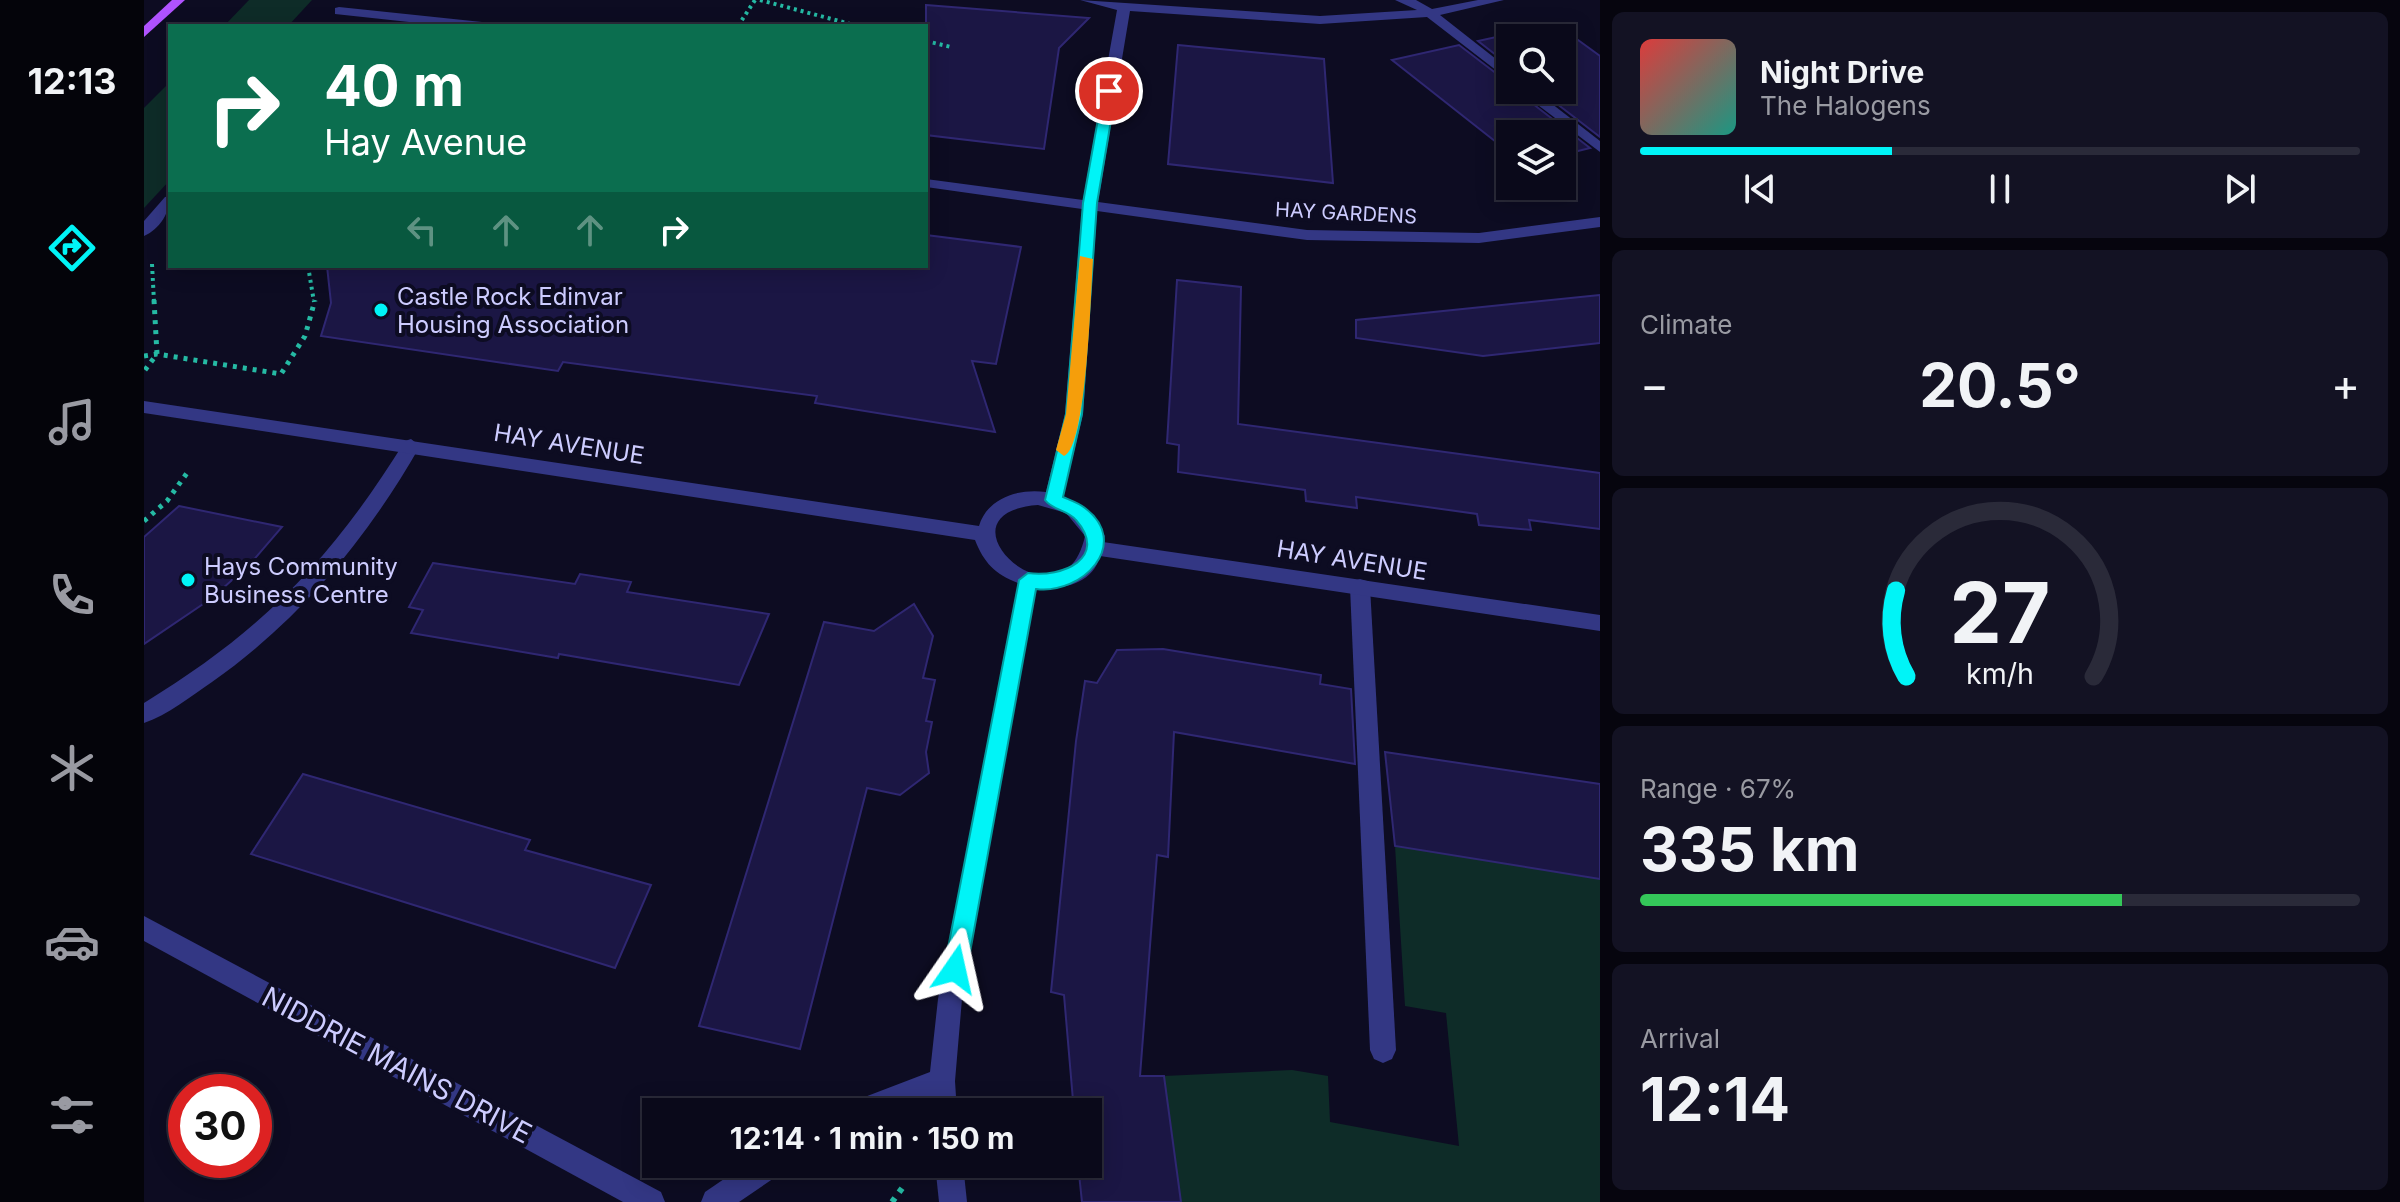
<!DOCTYPE html>
<meta charset="utf-8">
<style>
body{margin:0;font-family:Inter,sans-serif;background:#131223;color:#f1f3f6;height:100vh;display:flex;flex-direction:column;font-size:30px;white-space:nowrap}
*{box-sizing:border-box;margin:0}
p{font-size:26px;color:#999aa2}
.icon{flex:none;width:44px;height:44px;fill:none;stroke:currentColor;stroke-width:2;stroke-linecap:round;stroke-linejoin:round}
.map{position:relative;flex:1;overflow:hidden}
.sheet{display:flex;flex-direction:column;gap:12px;padding:12px;background:#06050e;width:800px}
.sheet>*{flex:none}
.hud{position:absolute;left:24px;top:24px;width:760px;height:244px;border-radius:0px;box-shadow:0 4px 20px #0003,0 0 0 2px #2a2a39;background:#0b6e4f;color:#fff;overflow:hidden}
.buttons{position:absolute;left:1352px;top:24px;display:grid;gap:16px}
.buttons a{display:grid;place-items:center;width:80px;height:80px;border-radius:0px;background:#0a091a;box-shadow:0 4px 20px #0003,0 0 0 2px #2a2a39;font-size:40px}
.speed{position:absolute;left:24px;top:1074px;display:flex;gap:16px;font-size:40px;font-weight:700;text-align:center}
.speed>*{display:grid;place-content:center;width:104px;height:104px;border-radius:50%;background:#0a091a;box-shadow:0 4px 20px #0003,0 0 0 2px #2a2a39;line-height:1}
.speed .limit{border:12px solid #d22;background:#fff;color:#111}
.pin{position:absolute;display:grid;place-items:center;width:68px;height:68px;color:#fff;margin:-34px;border:4px solid #fff;border-radius:50%;box-shadow:0 2px 8px #0007}
.me{position:absolute;width:88px;margin:-44px;rotate:11deg;stroke-linejoin:round;filter:drop-shadow(0 0 6px #0008)}
.turn{display:flex;align-items:center;gap:28px;height:168px;padding:0 24px;font-size:36px}
.turn .icon{width:104px;height:104px;stroke-width:2.5}
.turn b{display:block;font-size:56px;line-height:68px}
.lanes{display:flex;align-items:center;height:76px;padding:0 24px;background:#0003;justify-content:center;gap:40px;direction:ltr}
.lanes .off{opacity:.35}
.big{font-size:60px;font-weight:700;line-height:1.1}
.sheet .widget{flex:1;display:flex;flex-direction:column;justify-content:center;gap:12px;min-width:0;padding:0 28px;border-radius:12px;background:#131223}
.sheet .dial{align-items:center;gap:0}
.dial svg{height:208px;overflow:visible;fill:none;stroke:#2a2a39;stroke-width:7;stroke-linecap:round;text-anchor:middle}
.dial text{fill:#f1f3f6;stroke:none}
.song{display:flex;align-items:center;gap:24px}
.cover{width:96px;height:96px;border-radius:12px;background:linear-gradient(135deg,hsl(0 70% 55%),hsl(170 70% 35%))}
.played{height:8px;border-radius:4px;background:linear-gradient(90deg,#00f4f7 35%,#2a2a39 35%)}
.keys{display:flex;justify-content:space-around;direction:ltr}
.heat{display:flex;justify-content:space-between;align-items:center;font-size:44px;direction:ltr}
.charge{height:12px;border-radius:6px;background:linear-gradient(90deg,#34c759 67%,#2a2a39 0)}
.trip{position:absolute;left:498px;top:1098px;width:460px;height:80px;border-radius:0px;background:#0a091a;box-shadow:0 4px 20px #0003,0 0 0 2px #2a2a39;font-weight:700;line-height:80px;text-align:center}
main{display:flex;flex:1;min-height:0}
.tab-bar{display:flex;flex-direction:column;width:144px;justify-content:space-around;align-items:center;background:#04040a;color:#999aa2}
.tab-bar .icon{width:56px;height:56px}
.tab-bar .on{color:#00f4f7}
.tab-bar b{font-size:36px;color:#f1f3f6}
.map>svg:first-child{display:block}
.green{fill:#0e2c28}
.building{fill:#1b1644;stroke:#2f2772;stroke-width:2}
.lines{fill:none;stroke-linecap:round;stroke-linejoin:round}
.path-far2{stroke:#25baa4;stroke-width:4;stroke-dasharray:3 4;stroke-linecap:butt}
.path-far1{stroke:#25baa4;stroke-width:5;stroke-dasharray:4 6;stroke-linecap:butt}
.path{stroke:#25baa4;stroke-width:6;stroke-dasharray:5 7;stroke-linecap:butt}
.lane{fill:#333784;fill-rule:evenodd}
.street{fill:#333784;fill-rule:evenodd}
.primary{fill:#b053ff;fill-rule:evenodd}
.route{fill:#00f4f7;stroke:#009fa1;stroke-width:2}
.slow{fill:#f59e0b}
.poi-dot{fill:#00f4f7;stroke:#0d0c22;stroke-width:3}
.labels{text-anchor:middle;dominant-baseline:central;stroke-width:8;stroke-linejoin:round;paint-order:stroke}
.far-street-label{font-size:20px;fill:#cdccff;stroke:#0d0c22}
.poi-label{font-size:24px;fill:#cdccff;stroke:#0d0c22;text-anchor:start}
.street-label{font-size:24px;fill:#cdccff;stroke:#0d0c22}
.near-street-label{font-size:28px;fill:#cdccff;stroke:#0d0c22}
</style>
<main>
<nav class="tab-bar">
<b>12:13</b>
<svg class="icon on" aria-label="directions" viewBox="0 0 24 24"><path d="M12 3l9 9-9 9-9-9zM9 14v-3h6M13 9l2 2-2 2"/></svg>
<svg class="icon" aria-label="music" viewBox="0 0 24 24"><path d="M9 18V5l10-2v13"/><circle cx="6" cy="18" r="3"/><circle cx="16" cy="16" r="3"/></svg>
<svg class="icon" aria-label="phone" viewBox="0 0 24 24"><path d="M5 4h4l2 5-3 2q2 4 5 5l2-3 5 2v4C11 20 4 13 5 4z"/></svg>
<svg class="icon" aria-label="climate" viewBox="0 0 24 24"><path d="M12 3v18M4 7l16 10M4 17L20 7"/></svg>
<svg class="icon" aria-label="car" viewBox="0 0 24 24"><path d="M5 17H2v-5l4-1 3-4h7l3 4 3 1v5h-3M9 17h6M6 11h13"/><circle cx="7" cy="17" r="2"/><circle cx="17" cy="17" r="2"/></svg>
<svg class="icon" aria-label="filters" viewBox="0 0 24 24"><path d="M4 7h16M4 17h16"/><circle cx="9" cy="7" r="2"/><circle cx="15" cy="17" r="2"/></svg>
</nav>
<div class="map">
<svg width="1456" height="1202" viewBox="0 0 1456 1202">
<rect width="100%" height="100%" fill="#0d0c22"/>
<g class="green">
<polygon points="105,0 168,0 144,26 80,26"/>
<polygon points="26,82 26,180 0,208 0,108"/>
<polygon points="1251,846 1456,879 1456,1202 1037,1202 1020,1076 1148,1070 1184,1076 1186,1122 1315,1146 1302,1013 1261,1006"/>
</g>
<g class="building">
<polygon points="782,5 945,18 915,48 900,149 782,135"/>
<polygon points="1412,24 1456,56 1456,137 1395,90 1418,90 1418,38 1366,38 1366,66 1334,41"/>
<polygon points="1034,45 1180,59 1189,183 1024,164"/>
<polygon points="1315,45 1366,84 1366,90 1371,90 1446,148 1418,155 1418,134 1366,134 1366,153 1248,60"/>
<polygon points="782,235 877,247 852,364 828,361 851,432 671,403 673,396 419,362 414,371 177,336 187,303 183,266 782,266"/>
<polygon points="1033,280 1097,287 1094,424 1456,473 1456,529 1385,520 1387,530 1335,525 1333,514 1212,497 1213,508 1162,501 1161,490 1034,472 1035,445 1023,443"/>
<polygon points="1456,295 1456,343 1339,356 1212,338 1212,320"/>
<polygon points="35,506 138,527 107,563 68,598 0,644 0,537"/>
<polygon points="289,563 431,584 436,574 487,582 483,592 625,614 595,685 415,654 414,658 267,633 279,610 265,607"/>
<polygon points="770,604 789,636 779,678 791,680 782,721 788,722 782,752 785,773 756,795 723,788 656,1049 555,1026 680,622 730,631"/>
<polygon points="1019,649 1177,675 1176,684 1207,689 1211,764 1030,732 1024,857 1013,855 996,1076 1020,1076 1037,1202 938,1202 934,1164 944,1164 944,1112 930,1112 920,995 907,992 932,741 941,681 953,683 973,650"/>
<polygon points="1241,752 1456,784 1456,879 1251,846"/>
<polygon points="159,774 386,840 381,850 507,885 471,968 107,854"/>
</g>
<g class="lines">
<g class="path-far2">
<polyline points="616,0 714,26"/>
<polyline points="594,26 611,0"/>
<polyline points="782,41 807,47"/>
<polyline points="8,264 10,302"/>
<polyline points="164,266 170,302"/>
</g>
<g class="path-far1">
<polyline points="0,356 13,354 137,374 161,336 171,300"/>
<polyline points="1,370 13,354 10,300"/>
<polyline points="0,521 23,501 43,473"/>
</g>
<polyline class="path" points="748,1202 759,1187"/>
<g class="lane">
<path d="M267,439l9,7c-54,94 -119,173 -208,236 -21,14 -44,33 -68,41v-20c118,-72 188,-144 261,-262z"/>
<polygon points="1216,579 1223,581 1226,587 1252,1050 1248,1059 1239,1063 1230,1059 1226,1050 1206,587 1209,581"/>
</g>
<g class="street">
<path d="M936,0l240,16 97,-6 -22,-10h21l16,9 46,-9h26l-64,15 70,55v11l-83,-64 -107,7 -190,-13 -32,191 209,28 172,3 121,-16v10l-121,16 -172,-3 -210,-29 -14,203 -20,83c21,7 32,19 42,39l-2,6 497,73v16l-500,-75c-7,28 -38,34 -64,32l-74,411 -7,82 2,31h-26l-1,-14 -36,14h-49l4,-9 81,-31 8,-73 80,-416c-23,-9 -34,-20 -43,-43l-831,-127v-12l835,125c8,-28 40,-38 67,-34l19,-78 17,-205 -156,-22v-8l157,21 34,-190zM894,505l28,8 19,23c-22,102 -157,-23 -47,-31z"/>
<polygon points="195,7 338,22 344,26 302,26 191,14 191,8"/>
<polygon points="1374,90 1390,90 1456,141 1456,152"/>
<path d="M26,196c0,16 -10,33 -26,40v-15l21,-24z"/>
<polygon points="0,916 517,1192 521,1202 479,1202 0,941"/>
<polygon points="602,1164 640,1164 636,1174 595,1202 557,1202 561,1192"/>
<polygon points="791,1164 819,1164 823,1202 795,1202"/>
</g>
<polygon class="primary" points="28,0 41,0 0,37 0,26"/>
</g>
<path class="route" d="M965,87l7,4 -19,112 -15,211 -19,83c7,3 16,6 22,11 47,36 -3,87 -49,81l-69,380 -4,8 -8,3 -8,-3 -3,-8 75,-389 9,-7c34,5 81,-15 48,-53 -8,-10 -24,-10 -31,-20l21,-86 17,-211 20,-112z"/>
<path class="slow" d="M936,256l13,3c-2,29 -6,189 -29,197l-8,-6 10,-36z"/>
<g class="poi-dot">
<circle cx="237" cy="310" r="8"/>
<circle cx="44" cy="580" r="8"/>
</g>
<g class="labels">
<g class="far-street-label">
<text transform="translate(1202 213) rotate(3)">HAY GARDENS</text>
</g>
<g class="poi-label">
<text x="253" y="296">Castle Rock Edinvar<tspan x="253" dy="28">Housing Association</tspan></text>
<text x="60" y="566">Hays Community<tspan x="60" dy="28">Business Centre</tspan></text>
</g>
<g class="street-label">
<text transform="translate(425 444) rotate(9)">HAY AVENUE</text>
<text transform="translate(1208 560) rotate(9)">HAY AVENUE</text>
</g>
<g class="near-street-label">
<text transform="translate(253 1065) rotate(28)">NIDDRIE MAINS DRIVE</text>
</g>
</g>
</svg>
<div class="buttons">
<a><svg class="icon" aria-label="search" viewBox="0 0 24 24"><circle cx="10" cy="10" r="6"/><path d="M15 15l6 6"/></svg></a>
<a><svg class="icon" aria-label="layers" viewBox="0 0 24 24"><path d="M12 4l9 5-9 5-9-5zM3 14l9 5 9-5"/></svg></a>
</div>
<div class="speed"><div class="limit">30</div></div>
<div class="pin" style="left:965px;top:91px;background:#d93025"><svg class="icon" aria-label="arrive" viewBox="0 0 24 24"><path d="M6 21V4h12l-3 4 3 4H6"/></svg></div>
<svg class="me" style="left:811px;top:969px" viewBox="-20 -20 40 40"><path d="M0-17L14 15 0 8-14 15z" fill="#00f4f7" stroke="#fff" stroke-width="4"/></svg>
<div class="trip">12:14 · 1 min · 150 m</div>
<div class="hud">
<div class="turn"><svg class="icon" aria-label="right" viewBox="0 0 24 24"><path d="M7 20v-9h11M14 6l5 5-5 5"/></svg><div><b>40 m</b>Hay Avenue</div></div>
<div class="lanes"><svg class="icon off" aria-label="left" viewBox="0 0 24 24"><path d="M17 20v-9H6M10 6l-5 5 5 5"/></svg><svg class="icon off" aria-label="ahead" viewBox="0 0 24 24"><path d="M12 20V5M6 11l6-6 6 6"/></svg><svg class="icon off" aria-label="ahead" viewBox="0 0 24 24"><path d="M12 20V5M6 11l6-6 6 6"/></svg><svg class="icon" aria-label="right" viewBox="0 0 24 24"><path d="M7 20v-9h11M14 6l5 5-5 5"/></svg></div>
</div>
</div>
<section class="sheet">
<div class="widget">
<div class="song"><i class="cover"></i><div><b>Night Drive</b><p>The Halogens</p></div></div>
<div class="played"></div>
<div class="keys"><svg class="icon" aria-label="previous" viewBox="0 0 24 24"><path d="M18 5L8 12l10 7zM5 5v14"/></svg><svg class="icon" aria-label="pause" viewBox="0 0 24 24"><path d="M8 5v14M16 5v14"/></svg><svg class="icon" aria-label="next" viewBox="0 0 24 24"><path d="M6 5l10 7-10 7zM19 5v14"/></svg></div>
</div>
<div class="widget"><p>Climate</p>
<div class="heat"><a>−</a><b class="big">20.5°</b><a>+</a></div>
</div>
<div class="widget dial"><svg viewBox="0 0 100 80">
<path d="M14 69A42 42 0 1 1 86 69"/>
<path d="M14 69A42 42 0 0 1 10 36" stroke="#00f4f7"/>
<text x="50" y="56" font-size="32" font-weight="700">27</text>
<text x="50" y="72" font-size="11">km/h</text>
</svg></div>
<div class="widget"><p>Range · 67%</p><b class="big">335 km</b><div class="charge"></div></div>
<div class="widget"><p>Arrival</p><b class="big">12:14</b></div>
</section>
</main>
